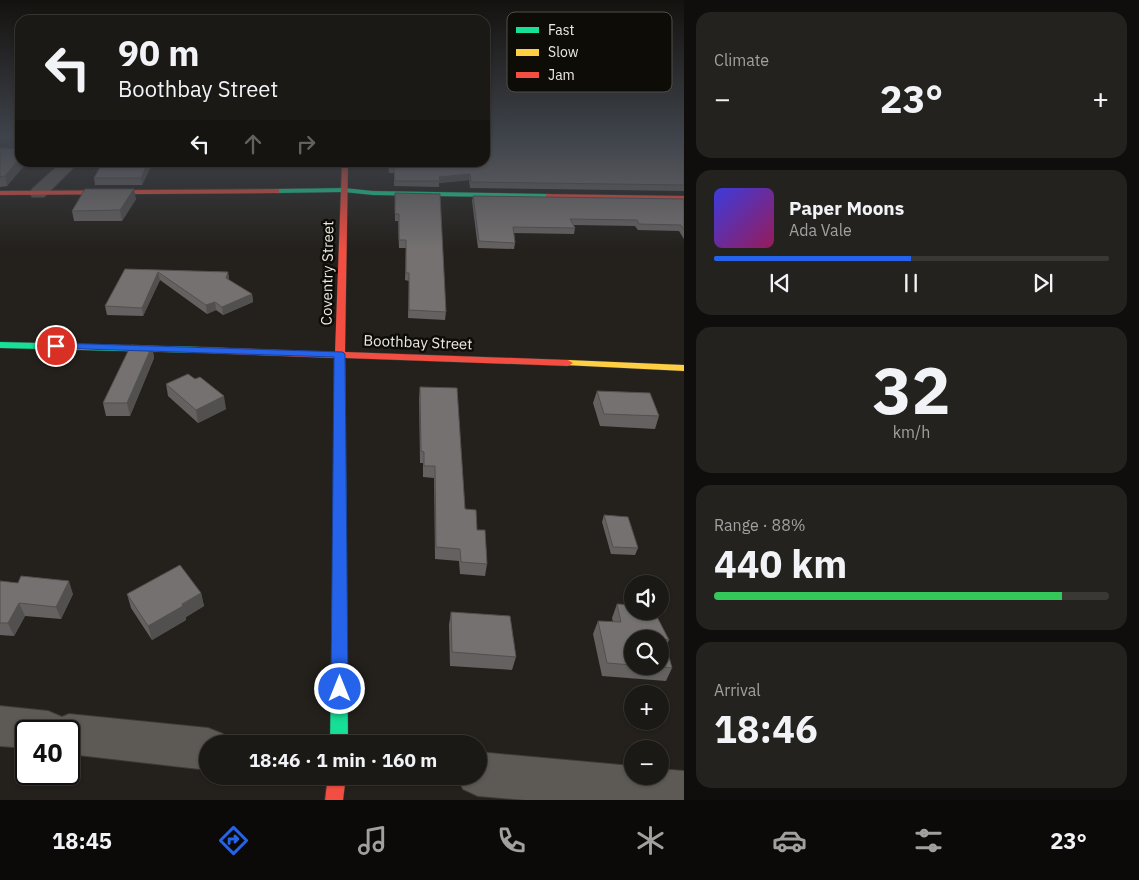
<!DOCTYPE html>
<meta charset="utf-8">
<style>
body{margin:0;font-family:"IBM Plex Sans",sans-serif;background:#24221e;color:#f1f3f6;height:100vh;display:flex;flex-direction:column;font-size:19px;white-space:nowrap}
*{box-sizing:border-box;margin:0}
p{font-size:16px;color:#a0a0a0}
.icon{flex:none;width:28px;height:28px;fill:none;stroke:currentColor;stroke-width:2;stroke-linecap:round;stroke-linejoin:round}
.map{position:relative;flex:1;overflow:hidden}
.sheet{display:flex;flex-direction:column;gap:12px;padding:12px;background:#0f0e0c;width:455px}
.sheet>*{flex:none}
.guide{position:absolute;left:15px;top:15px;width:475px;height:152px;border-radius:15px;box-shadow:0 1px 4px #0004,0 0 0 1px #393834;background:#1b1915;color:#f1f3f6;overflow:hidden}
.tools{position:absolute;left:624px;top:575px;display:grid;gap:10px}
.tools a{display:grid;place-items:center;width:45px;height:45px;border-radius:50%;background:#1b1915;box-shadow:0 1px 4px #0004,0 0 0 1px #393834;font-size:25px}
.speed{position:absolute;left:15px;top:720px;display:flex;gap:10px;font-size:25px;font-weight:700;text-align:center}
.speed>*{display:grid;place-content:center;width:65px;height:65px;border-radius:50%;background:#1b1915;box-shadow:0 1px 4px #0004,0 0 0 1px #393834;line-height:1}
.speed .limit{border:2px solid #111;border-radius:8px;background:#fff;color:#111}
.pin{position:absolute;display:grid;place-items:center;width:42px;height:42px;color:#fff;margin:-21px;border:2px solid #fff;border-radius:50%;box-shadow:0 1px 5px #0007}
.me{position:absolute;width:55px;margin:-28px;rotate:0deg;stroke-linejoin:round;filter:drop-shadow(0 0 4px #0008)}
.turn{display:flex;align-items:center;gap:18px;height:105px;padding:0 20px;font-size:22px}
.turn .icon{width:65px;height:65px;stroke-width:2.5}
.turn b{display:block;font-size:35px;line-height:42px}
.lanes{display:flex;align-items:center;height:48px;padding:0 20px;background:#0003;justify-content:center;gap:25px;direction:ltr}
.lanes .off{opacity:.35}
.big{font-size:38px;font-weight:700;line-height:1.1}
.sheet .card{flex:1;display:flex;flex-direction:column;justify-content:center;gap:8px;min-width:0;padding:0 18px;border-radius:15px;background:#24221e}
.sheet .dial{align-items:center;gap:0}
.dial b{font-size:65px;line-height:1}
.song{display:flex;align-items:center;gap:15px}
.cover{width:60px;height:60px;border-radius:8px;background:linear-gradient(135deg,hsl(240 70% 55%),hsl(330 70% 35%))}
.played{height:5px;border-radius:2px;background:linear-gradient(90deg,#2563eb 50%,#393834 50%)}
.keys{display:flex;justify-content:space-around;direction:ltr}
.heat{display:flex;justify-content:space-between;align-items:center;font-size:28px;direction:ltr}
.charge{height:8px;border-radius:4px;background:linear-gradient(90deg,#34c759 88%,#393834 0)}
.trip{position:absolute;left:199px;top:735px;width:288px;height:50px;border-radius:25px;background:#1b1915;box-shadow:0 1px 4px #0004,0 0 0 1px #393834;font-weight:700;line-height:50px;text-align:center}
.tab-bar{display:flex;height:80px;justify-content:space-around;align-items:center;background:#0b0a08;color:#a0a0a0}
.tab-bar .icon{width:35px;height:35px}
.tab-bar .on{color:#2563eb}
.tab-bar b{font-size:22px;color:#f1f3f6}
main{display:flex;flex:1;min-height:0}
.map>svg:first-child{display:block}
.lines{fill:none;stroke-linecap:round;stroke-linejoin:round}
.street-casing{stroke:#3e3b37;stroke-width:2}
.fast-casing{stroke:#3e3b37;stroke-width:1}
.slow-casing{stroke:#3e3b37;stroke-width:1}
.jam-casing{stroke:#3e3b37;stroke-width:1}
.street{fill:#5d5a56;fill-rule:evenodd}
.fast{fill:#16e098;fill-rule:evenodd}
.slow{fill:#ffcf43;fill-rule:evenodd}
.jam{fill:#f24e42;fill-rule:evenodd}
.wall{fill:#656161;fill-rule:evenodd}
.shaded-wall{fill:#524f4f}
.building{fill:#757171;stroke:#524f4f}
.route{fill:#2563eb;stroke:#184099}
.labels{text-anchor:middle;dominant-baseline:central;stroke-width:5;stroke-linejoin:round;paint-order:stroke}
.street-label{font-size:15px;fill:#eeeae3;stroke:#0e0c07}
.key{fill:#0e0c07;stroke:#514f49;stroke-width:1}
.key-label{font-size:14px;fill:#eeeae3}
</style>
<main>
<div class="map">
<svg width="684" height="800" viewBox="0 0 684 800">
<rect width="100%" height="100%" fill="#24211c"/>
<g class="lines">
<g class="street-casing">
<g id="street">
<polygon points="62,162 79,162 44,197 32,197 30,193 32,189"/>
<polygon points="0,706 48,711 62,717 69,714 208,728 223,734 227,744 208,744 208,770 69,754 69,731 26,731 26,748 0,746"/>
<polygon points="478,752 632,766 632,776 660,776 660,769 684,771 684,800 525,800 478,796 463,789 457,776 478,776"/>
</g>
</g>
<g class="fast-casing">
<g id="fast">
<polygon points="344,188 373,191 549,194 553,196 549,198 373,195 344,192 276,193 272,191 276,189"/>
<polygon points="0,342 203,347 208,350 203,353 0,348"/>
<polygon points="340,461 344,462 346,465 348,744 330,744 334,465 336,462"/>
</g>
</g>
<g class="slow-casing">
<polygon id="slow" points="568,360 684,365 684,371 564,365 563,363 564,361"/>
</g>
<g class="jam-casing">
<g id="jam">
<polygon points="342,162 348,162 345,352 568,360 573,363 568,366 345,358 346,465 344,468 336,468 334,465 335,358 203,353 198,350 203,347 335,352"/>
<polygon points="279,189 279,193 276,193 0,195 0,191"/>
<polygon points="546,194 684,196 684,200 549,198 546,198"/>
<polygon points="328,776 346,776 343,800 325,800"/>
</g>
</g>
<use href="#street" class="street"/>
<use href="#fast" class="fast"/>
<use href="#slow" class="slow"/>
<use href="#jam" class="jam"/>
</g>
<g class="wall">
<polygon points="684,138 684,191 470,188 469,180 439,183 439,187 394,186 394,173 389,173 388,162"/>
<polygon points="0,148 20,162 27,162 7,186 0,187"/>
<polygon points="153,162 142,185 95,185 94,178 103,163"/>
<polygon points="395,193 446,312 445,320 408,318 409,281 405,280 406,248 399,248 398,221 395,221"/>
<polygon points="473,196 684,199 684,239 679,231 638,230 635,226 574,225 575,228 574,234 514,233 515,243 514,249 478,248 472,201"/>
<polygon points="136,199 122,221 74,221 72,211"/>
<polygon points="125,269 228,272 229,280 252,294 253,302 223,315 216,310 207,314 160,280 143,316 107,315 105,306"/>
<polygon points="152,346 154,358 130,416 106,416 103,403"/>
<polygon points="195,379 226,409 198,423 168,396 166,384"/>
<polygon points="420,387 465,509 477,530 487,564 485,576 460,574 459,561 435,559 434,478 423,477 423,463 420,463 419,398"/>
<polygon points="597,391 659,416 655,429 600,426 593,403"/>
<polygon points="604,515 638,548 635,555 611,554 602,522"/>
<polygon points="0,581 73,594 61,619 25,616 14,636 0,635"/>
<polygon points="201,593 204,606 186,617 186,620 152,640 131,608 127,594"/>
<path d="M617,604l52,36 -3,6 6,22 -6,13 -64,-5 -9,-42 5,-13 15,1 -1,-4zM632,639l28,27h-28z"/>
<polygon points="451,612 516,657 512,670 450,666 449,625"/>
</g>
<g class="shaded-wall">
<polygon points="20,158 20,162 27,162 7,186 5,176"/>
<polygon points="148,162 153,162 142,185 141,178"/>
<polygon points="470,174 469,180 439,183 439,177"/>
<polygon points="134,189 136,199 122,221 120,210"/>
<polygon points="158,272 160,280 143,316 142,308"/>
<polygon points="228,272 229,280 226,278"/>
<polygon points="252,294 253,302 223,315 222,307"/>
<polygon points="215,302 216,310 207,314 206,305"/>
<polygon points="152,346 154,358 130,416 127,403"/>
<polygon points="224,396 226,409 198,423 196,410"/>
<polygon points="69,581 73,594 61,619 56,607"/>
<polygon points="201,593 204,606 186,617 186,620 152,640 148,626"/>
<polygon points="19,603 25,616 14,636 8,623"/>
</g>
<g class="building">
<polygon points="485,138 684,138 684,185 471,182 470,174 439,177 440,181 395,181 394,168 389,168 389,162 485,162"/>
<polygon points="0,148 20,149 20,158 5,176 0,177"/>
<polygon points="148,162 141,178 94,178 103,162"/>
<polygon points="85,189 134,189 120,210 72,211"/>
<polygon points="395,193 440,194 446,312 409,310 409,273 406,273 406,240 399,240 399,214 395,214"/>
<polygon points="473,196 684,199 684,230 681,225 639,224 637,220 570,219 575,228 513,227 515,243 479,241"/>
<polygon points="125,269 228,272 226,278 252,294 222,307 215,302 206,305 158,272 142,308 105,306"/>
<polygon points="131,345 152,346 127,403 103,403"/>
<polygon points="188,374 195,379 200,377 224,396 196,410 166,384"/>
<polygon points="420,387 457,388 465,509 476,510 477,530 485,530 487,564 461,562 460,549 436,547 435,466 424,466 424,452 421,451"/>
<polygon points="597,391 650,393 659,416 604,414"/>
<polygon points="604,515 628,517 638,548 613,547"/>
<polygon points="180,565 201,593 182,604 183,606 148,626 127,594"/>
<polygon points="21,576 69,581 56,607 19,603 8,623 0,623 0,581 18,583"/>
<polygon points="617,604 632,605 632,611 654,611 669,640 664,639 672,668 654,666 660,666 660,639 632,639 632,665 607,663 598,621 621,622"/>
<polygon points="451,612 510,616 516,657 452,652"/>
</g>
<linearGradient id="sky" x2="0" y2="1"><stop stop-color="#14120f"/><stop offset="0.55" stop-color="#3f434b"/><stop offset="1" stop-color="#3f434b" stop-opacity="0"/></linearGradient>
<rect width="684" height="250" fill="url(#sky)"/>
<polygon class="route" points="56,343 343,352 345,354 348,689 346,695 340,697 333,695 331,689 334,357 53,348 51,346 53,344"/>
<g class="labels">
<g class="street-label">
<text transform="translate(327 273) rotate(-89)">Coventry Street</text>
<text transform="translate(418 342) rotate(2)">Boothbay Street</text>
</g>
</g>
<rect x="507" y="12" width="165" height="80" rx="8" class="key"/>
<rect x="516" y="27" width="23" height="6" fill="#16e098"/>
<rect x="516" y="49" width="23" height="7" fill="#ffcf43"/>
<rect x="516" y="72" width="23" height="6" fill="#f24e42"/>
<g class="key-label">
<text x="548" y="35">Fast</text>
<text x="548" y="57">Slow</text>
<text x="548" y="80">Jam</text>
</g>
</svg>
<div class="tools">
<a><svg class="icon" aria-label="sound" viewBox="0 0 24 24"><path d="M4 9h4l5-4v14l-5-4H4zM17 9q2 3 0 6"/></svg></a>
<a><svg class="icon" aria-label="search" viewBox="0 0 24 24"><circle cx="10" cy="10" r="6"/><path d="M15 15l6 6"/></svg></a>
<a>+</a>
<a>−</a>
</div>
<div class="speed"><div class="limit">40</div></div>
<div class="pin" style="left:56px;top:346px;background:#d93025"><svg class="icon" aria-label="arrive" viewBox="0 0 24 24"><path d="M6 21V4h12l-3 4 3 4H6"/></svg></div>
<svg class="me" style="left:340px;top:689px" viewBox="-20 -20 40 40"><circle r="17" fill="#2563eb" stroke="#fff" stroke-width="3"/><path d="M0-11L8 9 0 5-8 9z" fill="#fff"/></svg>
<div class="trip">18:46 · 1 min · 160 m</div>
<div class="guide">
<div class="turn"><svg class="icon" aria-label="left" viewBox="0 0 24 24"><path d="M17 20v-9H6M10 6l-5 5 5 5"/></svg><div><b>90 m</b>Boothbay Street</div></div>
<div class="lanes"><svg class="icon" aria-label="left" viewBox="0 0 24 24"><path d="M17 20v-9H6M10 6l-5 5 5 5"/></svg><svg class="icon off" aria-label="ahead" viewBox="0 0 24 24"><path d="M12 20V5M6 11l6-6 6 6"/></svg><svg class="icon off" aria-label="right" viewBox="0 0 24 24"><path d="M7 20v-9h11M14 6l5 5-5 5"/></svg></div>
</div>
</div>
<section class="sheet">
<div class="card"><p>Climate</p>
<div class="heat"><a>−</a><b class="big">23°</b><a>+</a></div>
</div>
<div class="card">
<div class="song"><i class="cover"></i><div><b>Paper Moons</b><p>Ada Vale</p></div></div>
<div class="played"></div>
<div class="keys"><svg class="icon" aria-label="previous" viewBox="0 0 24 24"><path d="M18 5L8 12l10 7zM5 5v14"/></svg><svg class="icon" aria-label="pause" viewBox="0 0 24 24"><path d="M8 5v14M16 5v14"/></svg><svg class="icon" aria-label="next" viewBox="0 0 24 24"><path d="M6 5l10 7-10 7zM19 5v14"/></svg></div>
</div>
<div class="card dial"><b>32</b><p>km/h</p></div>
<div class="card"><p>Range · 88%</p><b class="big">440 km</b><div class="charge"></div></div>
<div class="card"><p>Arrival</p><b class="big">18:46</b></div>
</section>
</main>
<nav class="tab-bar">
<b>18:45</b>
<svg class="icon on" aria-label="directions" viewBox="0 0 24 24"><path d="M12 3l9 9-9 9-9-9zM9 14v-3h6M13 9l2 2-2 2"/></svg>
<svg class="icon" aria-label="music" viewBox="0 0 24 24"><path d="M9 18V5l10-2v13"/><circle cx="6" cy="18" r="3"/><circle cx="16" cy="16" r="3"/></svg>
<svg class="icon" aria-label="phone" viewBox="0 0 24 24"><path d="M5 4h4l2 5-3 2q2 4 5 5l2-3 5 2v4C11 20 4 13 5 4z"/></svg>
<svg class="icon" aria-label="climate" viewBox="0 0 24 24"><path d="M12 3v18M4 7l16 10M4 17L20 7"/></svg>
<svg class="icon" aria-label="car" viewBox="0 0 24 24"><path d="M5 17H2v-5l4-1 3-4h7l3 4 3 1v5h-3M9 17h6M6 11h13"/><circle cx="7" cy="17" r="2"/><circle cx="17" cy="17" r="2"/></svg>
<svg class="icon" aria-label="filters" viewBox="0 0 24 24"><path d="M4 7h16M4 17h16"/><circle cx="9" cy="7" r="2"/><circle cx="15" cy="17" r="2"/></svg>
<b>23°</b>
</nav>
